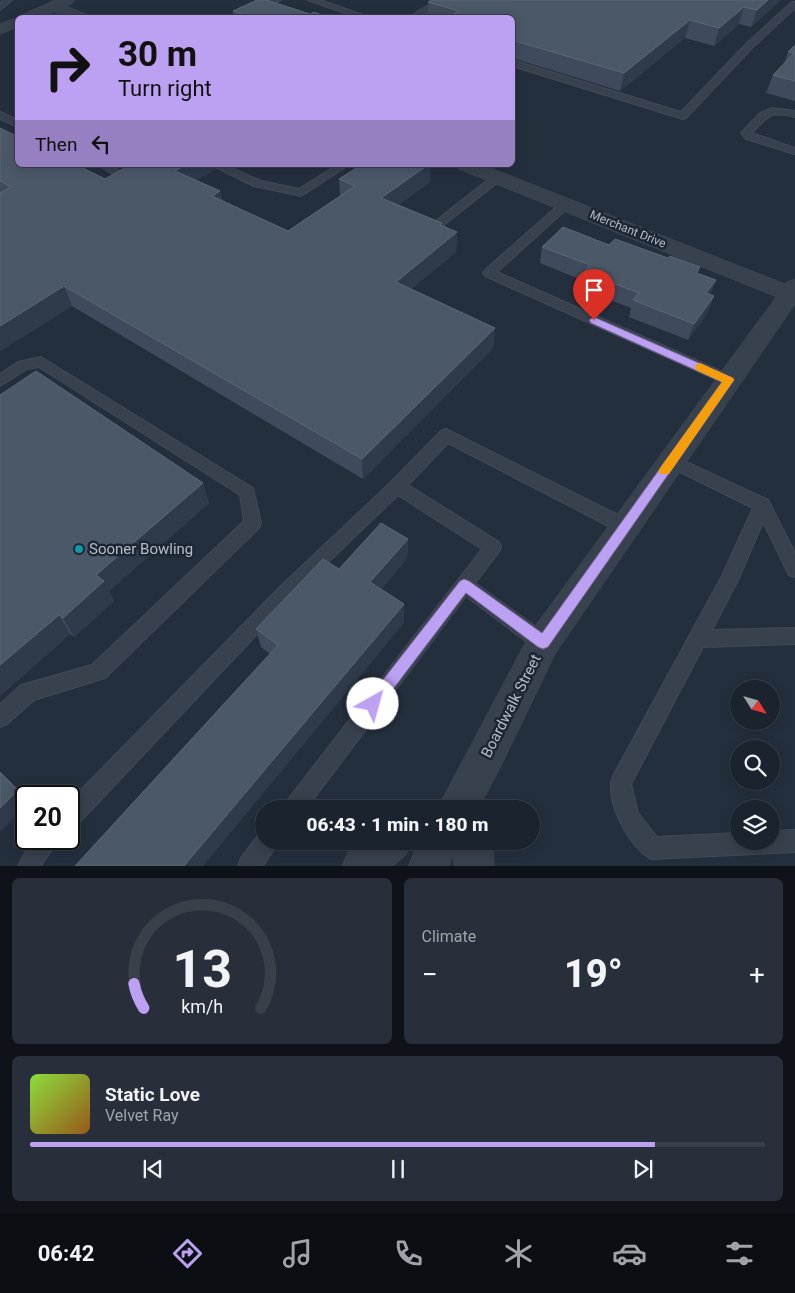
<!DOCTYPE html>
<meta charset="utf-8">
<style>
body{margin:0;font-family:Roboto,sans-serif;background:#282f3a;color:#f1f3f6;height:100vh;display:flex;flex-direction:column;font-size:19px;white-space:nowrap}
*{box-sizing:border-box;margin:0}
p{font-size:16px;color:#a0a4aa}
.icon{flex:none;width:28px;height:28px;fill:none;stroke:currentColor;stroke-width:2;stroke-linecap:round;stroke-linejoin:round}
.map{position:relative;height:866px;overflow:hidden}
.panel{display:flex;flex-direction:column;gap:12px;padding:12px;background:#0f1319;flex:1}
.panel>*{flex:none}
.guide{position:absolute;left:15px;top:15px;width:500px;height:152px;border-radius:8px;box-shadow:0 2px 12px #0003,0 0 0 1px #39404a;background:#bca0f2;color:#111;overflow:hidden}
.needle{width:32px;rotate:127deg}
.fabs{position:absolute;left:730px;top:680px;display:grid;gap:10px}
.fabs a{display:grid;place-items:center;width:50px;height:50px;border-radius:50%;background:#1b232e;box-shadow:0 2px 12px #0003,0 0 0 1px #39404a;font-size:25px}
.speed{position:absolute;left:15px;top:785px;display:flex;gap:10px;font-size:25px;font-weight:700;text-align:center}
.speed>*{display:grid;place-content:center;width:65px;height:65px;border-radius:50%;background:#1b232e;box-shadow:0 2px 12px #0003,0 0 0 1px #39404a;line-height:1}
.speed .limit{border:2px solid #111;border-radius:8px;background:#fff;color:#111}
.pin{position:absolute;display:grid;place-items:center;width:42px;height:42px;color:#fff;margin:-51px -21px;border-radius:50% 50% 50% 0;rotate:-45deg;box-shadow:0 0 5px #0007}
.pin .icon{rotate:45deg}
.me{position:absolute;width:55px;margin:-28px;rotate:38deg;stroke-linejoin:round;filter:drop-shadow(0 0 4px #0008)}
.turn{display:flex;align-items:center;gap:18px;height:105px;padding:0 20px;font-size:22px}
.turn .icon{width:65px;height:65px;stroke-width:2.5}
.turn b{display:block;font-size:35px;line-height:42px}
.then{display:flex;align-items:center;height:48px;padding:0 20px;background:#0003;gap:10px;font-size:19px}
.big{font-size:38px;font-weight:800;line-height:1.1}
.panel .tile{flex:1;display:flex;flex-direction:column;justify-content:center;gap:8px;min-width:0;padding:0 18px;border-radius:8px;background:#282f3a}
.panel .dial{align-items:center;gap:0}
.dial svg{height:130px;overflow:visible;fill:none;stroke:#39404a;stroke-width:7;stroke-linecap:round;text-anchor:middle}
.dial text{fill:#f1f3f6;stroke:none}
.song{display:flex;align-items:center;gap:15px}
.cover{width:60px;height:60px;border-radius:8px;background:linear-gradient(135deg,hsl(90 70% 55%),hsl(30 70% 35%))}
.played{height:5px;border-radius:2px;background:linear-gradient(90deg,#bca0f2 85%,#39404a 85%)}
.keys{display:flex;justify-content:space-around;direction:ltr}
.heat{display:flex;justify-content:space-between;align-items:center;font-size:28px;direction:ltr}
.panel .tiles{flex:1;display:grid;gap:12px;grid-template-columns:1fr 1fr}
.tile:last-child{grid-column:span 2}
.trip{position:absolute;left:255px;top:800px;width:285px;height:50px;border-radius:25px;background:#1b232e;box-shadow:0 2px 12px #0003,0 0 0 1px #39404a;font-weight:800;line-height:50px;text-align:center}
.menu{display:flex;height:80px;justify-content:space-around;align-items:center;background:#0b0e12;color:#a0a4aa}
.menu .icon{width:35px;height:35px}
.menu .active{color:#bca0f2}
.menu b{font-size:22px;color:#f1f3f6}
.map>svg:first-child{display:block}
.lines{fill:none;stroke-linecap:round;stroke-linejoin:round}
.service-casing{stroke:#414a57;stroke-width:2}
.minor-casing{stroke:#414a57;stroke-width:1}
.tertiary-casing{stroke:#414a57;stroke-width:1}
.service{fill:#38414e;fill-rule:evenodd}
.minor{fill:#38414e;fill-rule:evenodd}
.tertiary{fill:#38414e;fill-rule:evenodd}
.wall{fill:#3f4b5c}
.shaded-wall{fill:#2f3b4b}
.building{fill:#4b5868;stroke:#5c6777}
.route{fill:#bca0f2;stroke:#7a689d}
.slow{fill:#f59e0b}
.culture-dot{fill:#0f9aa8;stroke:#1d2633;stroke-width:2}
.labels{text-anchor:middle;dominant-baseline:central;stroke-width:5;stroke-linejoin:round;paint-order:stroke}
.far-street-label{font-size:12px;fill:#b4bcc9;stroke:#1d2633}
.poi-label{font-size:15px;fill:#b4bcc9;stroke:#1d2633;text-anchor:start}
.street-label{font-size:15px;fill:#b4bcc9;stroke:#1d2633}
</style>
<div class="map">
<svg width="795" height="866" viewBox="0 0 795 866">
<rect width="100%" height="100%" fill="#242f3e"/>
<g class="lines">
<g class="service-casing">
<g id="service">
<polygon points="4,0 12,0 0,10 0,3"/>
<polygon points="271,0 281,0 267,9 294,18 280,18 256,9"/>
<polygon points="308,0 320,0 372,18 358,18"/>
<polygon points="437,0 447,0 418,18 407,18"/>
<polygon points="792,2 795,2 795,8 752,48 686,118 683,119 512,66 512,60 681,112 746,44"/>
<path d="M772,108l23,3v6c-24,-6 -27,-2 -43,16l43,15v6l-49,-15 -5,-6 18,-19z"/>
<polygon points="0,112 18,120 18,127 0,119"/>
<polygon points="98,165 111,165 120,171 119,173 111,173"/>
<polygon points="211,165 225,165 261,181 299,189 337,165 349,165 301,196 254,186"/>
<polygon points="498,174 503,177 502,179 436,231 428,231 426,229 428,227 494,175"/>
<polygon points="566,201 572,204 570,206 497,272 734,377 736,380 734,383 724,383 485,276 483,273 485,270 562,202"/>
<polygon points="41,357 253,488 261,523 259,528 105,678 34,700 7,724 0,727 0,704 21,685 92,665 244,521 240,495 39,367 27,369 0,386 0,374 18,362"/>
<polygon points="446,429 632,522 634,527 632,532 626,534 620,532 448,443 408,485 499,542 501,547 499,552 475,583 550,637 552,643 550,649 543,651 536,649 466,596 306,809 283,809 286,802 482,549 398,495 294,595 77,825 69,828 69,802 282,585 391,482 441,431"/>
<path d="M671,455l97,45 27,53v24l-6,-2 -26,-53 -25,58 -26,50 83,-2v16l-92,3 -72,137 7,29 19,24 82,-4v8h32v-10l24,-1v22l-143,7c-22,-9 -49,-61 -39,-83l109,-200 31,-68 -87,-43 -3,-4 3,-4z"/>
<polygon points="264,832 264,841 279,841 263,866 238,866 241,858 260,833"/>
<path d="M33,839h26c-4,10 -13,16 -18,27h-23z"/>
</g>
</g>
<g class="minor-casing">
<g id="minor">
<path d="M54,2l35,13 2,3c-14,0 -34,0 -44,-12l2,-3z"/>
<polygon points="456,165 483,165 795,288 795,300 790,301 782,299 459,169"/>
</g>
</g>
<g class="tertiary-casing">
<g id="tertiary">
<polygon points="56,0 75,0 73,3 41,18 20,18 22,15"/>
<polygon points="18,18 18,27 0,34 0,24"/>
<polygon points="795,280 795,304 555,654 499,770 478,809 437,809 531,632 787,282"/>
<polygon points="359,841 412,841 406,855 393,866 342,866 348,852"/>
<polygon points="419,841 493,841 494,866 454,866 453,855 449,866 409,866"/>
</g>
</g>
<use href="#service" class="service"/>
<use href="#minor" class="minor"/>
<use href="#tertiary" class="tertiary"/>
</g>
<g class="wall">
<polygon points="432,0 781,0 751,27 739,24 714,46 685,38 620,91 512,58 512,18 428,18 428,2"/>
<polygon points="233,11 310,14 330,18 233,18"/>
<polygon points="795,45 795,101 766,93 773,75 784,64 788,52"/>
<polygon points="0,128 105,179 130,165 215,165 216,169 196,180 220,191 222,201 288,231 340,196 339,179 430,182 398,205 457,232 456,252 411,289 495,328 493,348 363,479 72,306 0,351"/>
<polygon points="609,245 668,258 700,267 698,273 716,280 710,295 714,296 708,312 688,340 629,317 631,308 580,288 582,280 540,263 542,247"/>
<polygon points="0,395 209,503 109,591 114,601 74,637 70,634 0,696"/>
<polygon points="408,539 407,559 381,589 404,604 404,623 270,654 261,647 256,629 339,569"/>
</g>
<g class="shaded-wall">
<polygon points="768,0 781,0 751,27 757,10"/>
<polygon points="744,7 739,24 714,46 719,28"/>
<polygon points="690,20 685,38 620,91 624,73"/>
<polygon points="185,165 215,165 216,169 179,190 175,171"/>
<polygon points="428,165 431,165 430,182 382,217 381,198"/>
<polygon points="220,191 223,210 212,196"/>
<polygon points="457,232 456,252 396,301 396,282"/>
<polygon points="716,280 710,296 706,293"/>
<polygon points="64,286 72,306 0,351 0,326"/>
<polygon points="714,296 708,312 688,340 694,324"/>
<polygon points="495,328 493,348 363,479 362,459"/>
<polygon points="203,483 209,503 109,591 114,601 74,637 63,618 96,575"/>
<polygon points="408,539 407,559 371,601 370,582"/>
<polygon points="404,604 404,623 203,866 184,866"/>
<polygon points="59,615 70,634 0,696 0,665"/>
<polygon points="18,790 26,798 26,806 0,832 0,808"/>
</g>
<g class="building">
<polygon points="257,0 266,0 310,14 314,12 330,18 245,18 247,16 233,11"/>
<polygon points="432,0 768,0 757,10 744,7 719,28 690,20 624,73 512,40 512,18 447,18 459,11 428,2"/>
<polygon points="795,45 795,81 773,75 794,53 788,52"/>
<polygon points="0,128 18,137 18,165 77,165 105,179 130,165 185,165 175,171 220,191 212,196 288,231 355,186 339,179 361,165 428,165 381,198 442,223 440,225 457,232 396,282 495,328 362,459 64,286 0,326 0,193 11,187 0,181"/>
<polygon points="563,227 609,245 615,239 668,258 670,256 700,267 696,273 716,280 706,293 714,296 694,324 633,300 639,293 584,272 590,265 542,247"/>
<polygon points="36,371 203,483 96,575 104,581 63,618 59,615 0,665 0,395"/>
<polygon points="381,523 408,539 370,582 404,604 184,866 75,866 278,645 256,629 323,559 339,569"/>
<polygon points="0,772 18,790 0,808"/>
</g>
<polygon class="route" points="594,317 733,378 734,380 548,647 543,649 538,647 466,593 378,709 373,711 368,709 365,704 368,699 460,581 464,579 469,581 542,633 722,382 591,323 589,320"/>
<polygon class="slow" points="700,363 733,378 734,380 669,474 660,474 659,471 660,468 722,382 696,370 695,367 696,365"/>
<circle class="culture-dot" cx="79" cy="549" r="5"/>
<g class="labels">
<g class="far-street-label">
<text transform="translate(628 229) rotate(22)">Merchant Drive</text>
</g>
<g class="poi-label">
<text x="89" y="549">Sooner Bowling</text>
</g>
<g class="street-label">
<text transform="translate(511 706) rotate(-63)">Boardwalk Street</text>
</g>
</g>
</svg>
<div class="fabs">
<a><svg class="needle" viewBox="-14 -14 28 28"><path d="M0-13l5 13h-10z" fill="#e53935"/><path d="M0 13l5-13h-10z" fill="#a0a4aa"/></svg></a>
<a><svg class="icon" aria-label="search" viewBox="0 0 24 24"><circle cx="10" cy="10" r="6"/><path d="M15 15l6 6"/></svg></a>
<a><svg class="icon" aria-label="layers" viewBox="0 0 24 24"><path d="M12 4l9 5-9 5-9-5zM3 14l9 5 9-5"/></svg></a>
</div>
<div class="speed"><div class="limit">20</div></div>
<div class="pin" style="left:594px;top:320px;background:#d93025"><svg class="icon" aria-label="arrive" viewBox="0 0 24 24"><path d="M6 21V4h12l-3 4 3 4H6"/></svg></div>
<svg class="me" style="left:373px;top:704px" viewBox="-20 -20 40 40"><circle r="19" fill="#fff"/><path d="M0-13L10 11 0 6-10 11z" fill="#bca0f2"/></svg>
<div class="trip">06:43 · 1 min · 180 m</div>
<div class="guide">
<div class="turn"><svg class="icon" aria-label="right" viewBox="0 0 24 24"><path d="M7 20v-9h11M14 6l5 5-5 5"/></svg><div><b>30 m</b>Turn right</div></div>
<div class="then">Then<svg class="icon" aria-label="left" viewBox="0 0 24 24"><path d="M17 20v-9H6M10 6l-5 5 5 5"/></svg></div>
</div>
</div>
<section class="panel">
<div class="tiles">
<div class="tile dial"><svg viewBox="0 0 100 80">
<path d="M14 69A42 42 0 1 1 86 69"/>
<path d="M14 69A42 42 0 0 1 8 54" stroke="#bca0f2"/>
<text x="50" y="56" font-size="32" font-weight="700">13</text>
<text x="50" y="72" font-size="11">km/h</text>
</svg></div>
<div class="tile"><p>Climate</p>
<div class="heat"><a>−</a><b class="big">19°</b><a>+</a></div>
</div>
<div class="tile">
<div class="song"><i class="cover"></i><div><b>Static Love</b><p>Velvet Ray</p></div></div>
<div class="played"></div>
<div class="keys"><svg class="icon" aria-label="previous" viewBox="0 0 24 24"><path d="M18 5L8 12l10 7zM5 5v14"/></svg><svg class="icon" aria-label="pause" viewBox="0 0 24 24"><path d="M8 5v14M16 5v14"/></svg><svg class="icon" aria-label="next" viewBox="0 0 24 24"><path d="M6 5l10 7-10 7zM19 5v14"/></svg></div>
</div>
</div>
</section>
<nav class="menu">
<b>06:42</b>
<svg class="icon active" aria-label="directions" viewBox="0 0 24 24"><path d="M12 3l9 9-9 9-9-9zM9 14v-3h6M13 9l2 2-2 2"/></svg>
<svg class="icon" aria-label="music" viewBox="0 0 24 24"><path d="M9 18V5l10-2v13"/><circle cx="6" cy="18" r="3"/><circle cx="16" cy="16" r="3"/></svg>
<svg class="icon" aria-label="phone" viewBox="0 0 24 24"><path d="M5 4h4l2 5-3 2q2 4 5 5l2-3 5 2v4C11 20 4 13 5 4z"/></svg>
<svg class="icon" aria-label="climate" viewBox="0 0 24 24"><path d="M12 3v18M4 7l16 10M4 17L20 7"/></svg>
<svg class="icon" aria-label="car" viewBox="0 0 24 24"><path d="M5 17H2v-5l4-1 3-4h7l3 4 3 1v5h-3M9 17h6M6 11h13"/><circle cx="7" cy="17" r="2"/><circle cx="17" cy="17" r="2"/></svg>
<svg class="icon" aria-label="filters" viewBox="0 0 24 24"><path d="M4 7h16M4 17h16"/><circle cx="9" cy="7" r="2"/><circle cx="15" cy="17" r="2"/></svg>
</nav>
